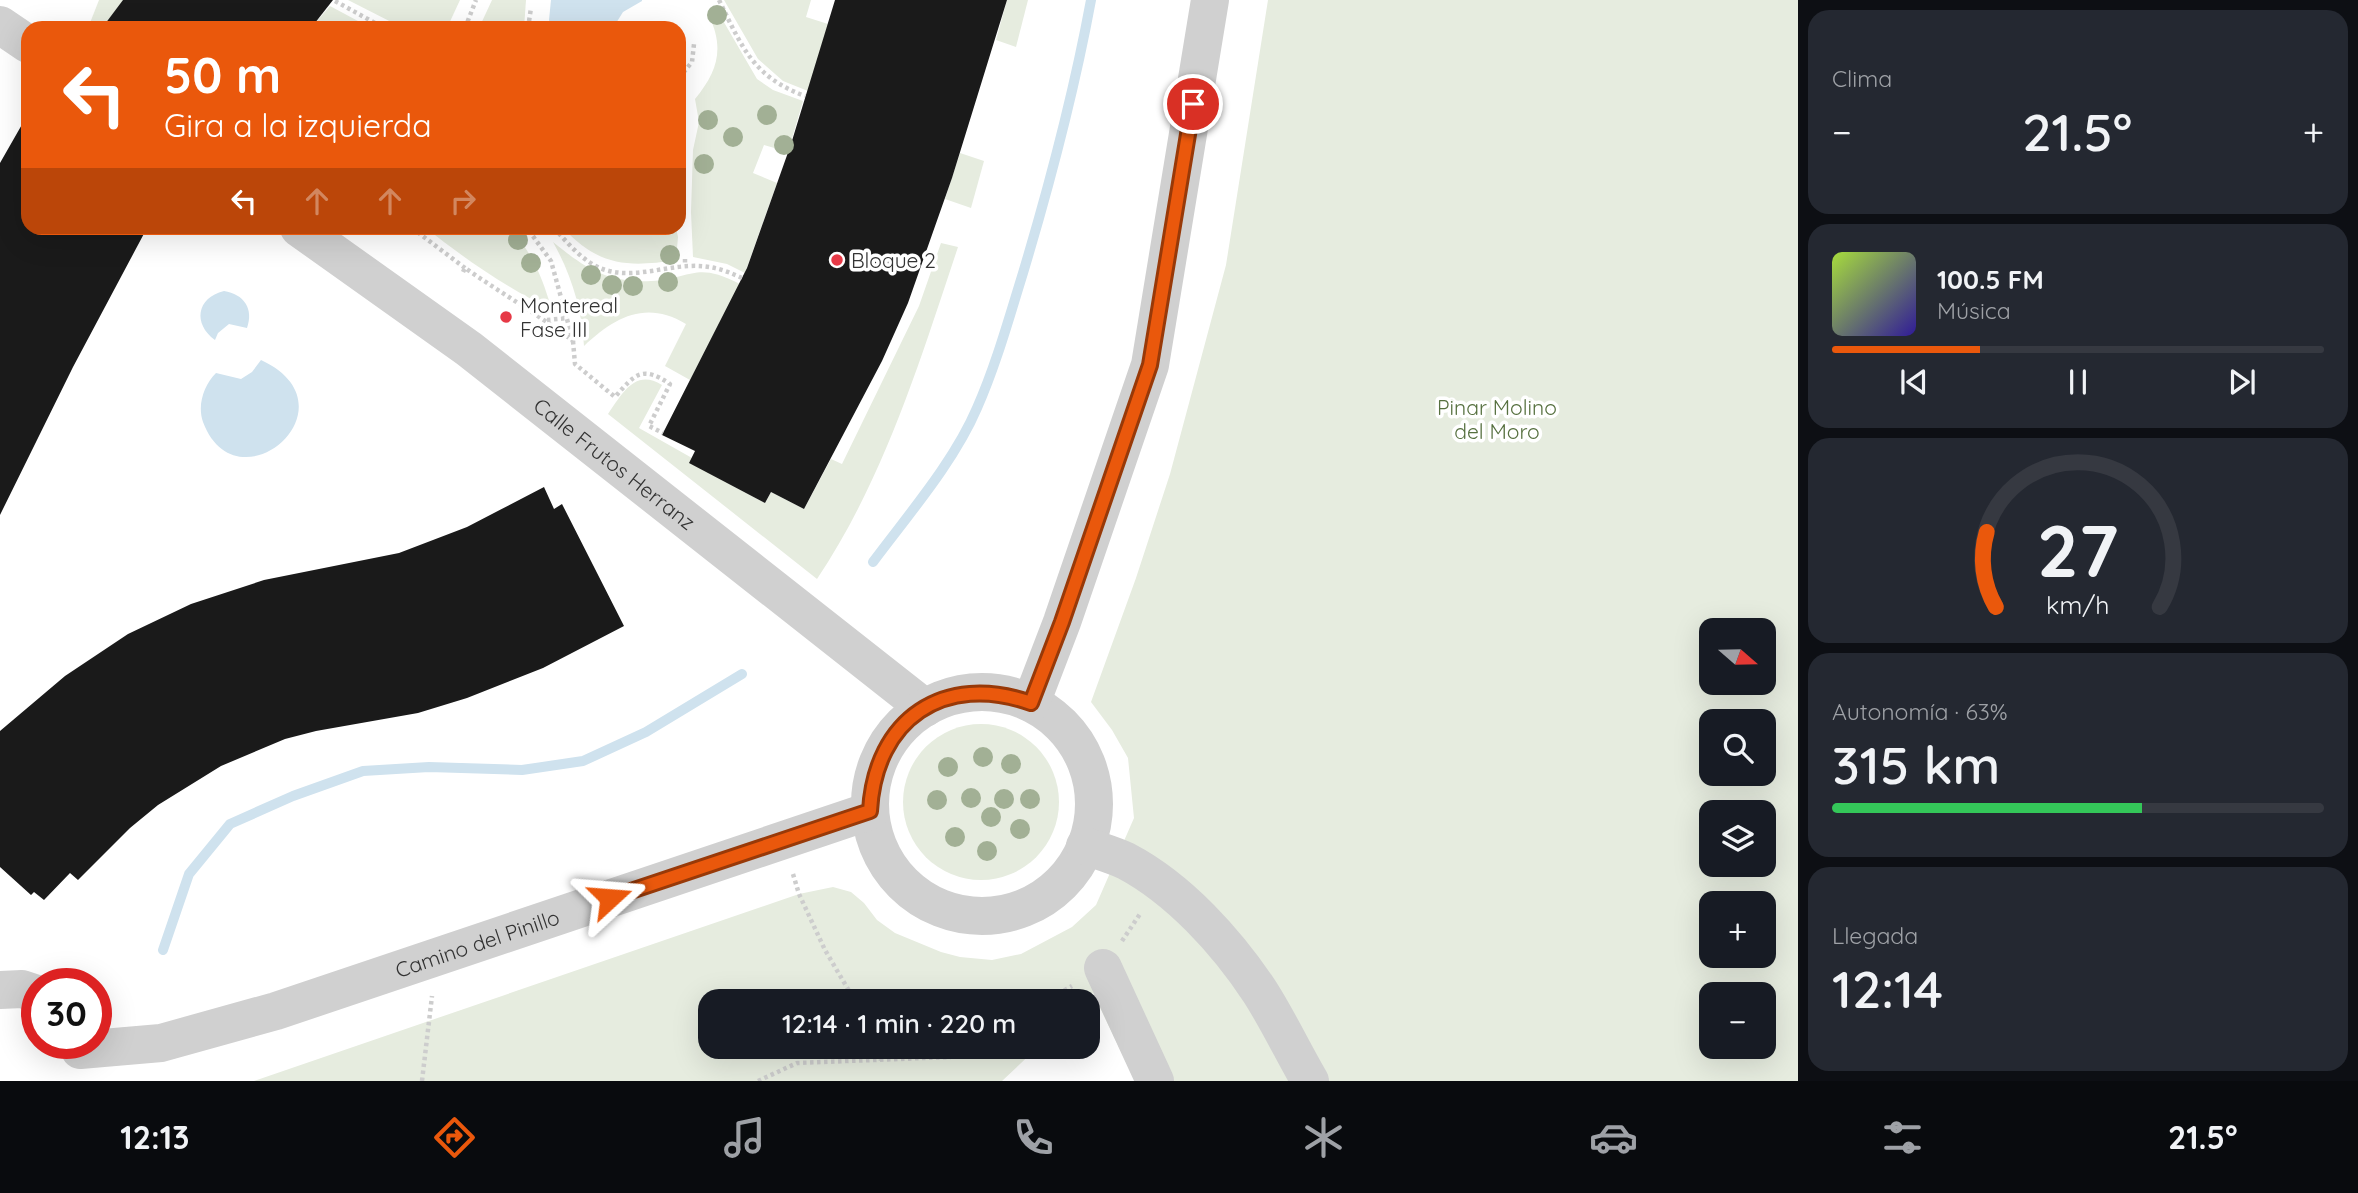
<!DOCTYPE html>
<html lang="es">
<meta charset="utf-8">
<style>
body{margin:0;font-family:Quicksand,sans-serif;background:#242831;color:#f1f3f6;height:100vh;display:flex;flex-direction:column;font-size:26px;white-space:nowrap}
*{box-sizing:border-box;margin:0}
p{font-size:23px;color:#9ea1a6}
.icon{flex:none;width:38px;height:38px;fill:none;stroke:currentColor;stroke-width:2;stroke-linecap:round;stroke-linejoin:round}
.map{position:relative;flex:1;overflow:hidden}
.sheet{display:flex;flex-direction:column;gap:10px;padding:10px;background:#0d0f14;width:560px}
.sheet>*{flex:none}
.guide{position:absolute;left:21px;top:21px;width:665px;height:214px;border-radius:21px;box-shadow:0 7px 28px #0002;background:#ea580c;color:#fff;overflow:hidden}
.needle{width:46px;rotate:110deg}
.tools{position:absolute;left:1699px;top:618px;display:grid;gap:14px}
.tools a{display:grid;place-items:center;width:77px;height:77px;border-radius:14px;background:#171b24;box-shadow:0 7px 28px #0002;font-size:35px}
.speed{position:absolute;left:21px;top:968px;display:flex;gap:14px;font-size:35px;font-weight:700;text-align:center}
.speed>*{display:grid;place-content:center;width:91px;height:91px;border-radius:50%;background:#171b24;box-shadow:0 7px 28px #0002;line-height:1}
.speed .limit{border:10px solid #d22;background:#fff;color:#111}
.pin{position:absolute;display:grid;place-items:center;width:60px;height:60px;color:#fff;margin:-30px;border:4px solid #fff;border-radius:50%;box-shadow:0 2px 7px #0007}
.me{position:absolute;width:77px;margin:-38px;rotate:71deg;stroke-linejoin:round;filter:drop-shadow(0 0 5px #0008)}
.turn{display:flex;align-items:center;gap:24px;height:147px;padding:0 28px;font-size:32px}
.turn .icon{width:91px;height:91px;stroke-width:2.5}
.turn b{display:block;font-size:49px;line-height:60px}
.lanes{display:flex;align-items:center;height:66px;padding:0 28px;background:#0003;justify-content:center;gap:35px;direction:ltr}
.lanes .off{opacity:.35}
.big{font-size:52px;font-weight:600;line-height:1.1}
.sheet .widget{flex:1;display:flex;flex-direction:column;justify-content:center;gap:10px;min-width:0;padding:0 24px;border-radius:21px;background:#242831}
.sheet .dial{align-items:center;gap:0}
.dial svg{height:182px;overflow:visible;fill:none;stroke:#363941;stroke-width:7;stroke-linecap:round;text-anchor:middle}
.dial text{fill:#f1f3f6;stroke:none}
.song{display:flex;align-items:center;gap:21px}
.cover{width:84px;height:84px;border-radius:10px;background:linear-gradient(135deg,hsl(80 70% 55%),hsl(250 70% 35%))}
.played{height:7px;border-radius:4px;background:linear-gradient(90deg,#ea580c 30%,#363941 30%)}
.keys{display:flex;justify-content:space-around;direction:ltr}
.heat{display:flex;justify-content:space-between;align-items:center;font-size:38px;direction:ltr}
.charge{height:10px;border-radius:5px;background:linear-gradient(90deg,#34c759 63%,#363941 0)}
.trip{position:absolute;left:698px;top:989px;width:402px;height:70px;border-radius:21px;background:#171b24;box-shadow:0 7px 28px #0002;font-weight:600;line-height:70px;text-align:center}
.tabs{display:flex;height:112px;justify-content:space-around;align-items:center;background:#090b0e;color:#9ea1a6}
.tabs .icon{width:49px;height:49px}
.tabs .selected{color:#ea580c}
.tabs b{font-size:32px;color:#f1f3f6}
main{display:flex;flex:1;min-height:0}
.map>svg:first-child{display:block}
.green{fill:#e6ecdf;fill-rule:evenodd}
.water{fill:#cfe2ee}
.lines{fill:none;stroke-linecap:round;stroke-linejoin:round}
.stream{stroke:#cfe2ee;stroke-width:10}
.building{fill:#1a1a1a}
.path{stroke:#cdcdcd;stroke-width:4.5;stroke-dasharray:3.5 3.5;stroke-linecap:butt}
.minor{stroke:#d0d0d0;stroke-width:38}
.tree{fill:#a2b095}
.route-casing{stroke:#983908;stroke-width:18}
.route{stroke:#ea580c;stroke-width:12}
.poi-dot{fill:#e63946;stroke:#fff;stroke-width:2.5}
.labels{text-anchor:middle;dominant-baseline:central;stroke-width:7;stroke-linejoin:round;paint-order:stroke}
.poi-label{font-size:21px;fill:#333;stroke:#fff;text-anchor:start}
.park-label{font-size:21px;fill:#56703f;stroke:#fff}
.street-label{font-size:21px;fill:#333;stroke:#fff}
</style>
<main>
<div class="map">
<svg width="1798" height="1081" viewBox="0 0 1798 1081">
<rect width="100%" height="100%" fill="#fff"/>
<g class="green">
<polygon points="99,0 123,0 112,28 88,28"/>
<polygon points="348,0 460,0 447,28 403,28"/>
<polygon points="492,0 526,0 524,28 479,28"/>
<polygon points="724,0 811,0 806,17 828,24 808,91 783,81 758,59"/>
<polygon points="1007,0 1028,0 1016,47 996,40"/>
<path d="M1268,0h530v1081h-663l-42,-88 -9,8h-374v45l328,1 -36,34h-748l545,-187 34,-7 18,5 13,11 13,17 18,13 46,19 19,5 32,3 29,-6 51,-27 24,-22 38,-87 -6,-60 -16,-28 -21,-28 45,-124 34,-104 56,-209zM1712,630h52v52h-52zM1712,721h52v53h-52zM1712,812h52v52h-52zM1712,903h52v53h-52zM1712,994h52v52h-52z"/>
<polygon points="330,6 371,28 311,28"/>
<path d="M718,12l39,67 16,11 30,11 -15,51 -24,-7 -11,28 24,10 -32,90 -18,-9 -34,-7 -2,-45 2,-62 6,-28 -4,-23c22,-27 30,-50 14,-83z"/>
<polygon points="960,153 984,161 971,208 945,199"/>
<path d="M426,228h82c25,23 34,50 44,82 -45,-22 -87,-51 -126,-82z"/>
<path d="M563,228h52c16,11 28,2 44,0 5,-1 12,0 17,0l2,9 -2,23c-50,8 -78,5 -113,-32z"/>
<path d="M553,242c32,26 54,41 98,39 42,-3 45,-20 89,3l-50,96 -25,-14 21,-42c-40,-24 -71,-7 -102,22 -2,-37 -13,-72 -31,-104z"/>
<path d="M941,243l17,4c-38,114 -74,232 -141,332l-209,-165c14,-20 27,-46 54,-29l-23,43 53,30 -2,5 75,40 6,-11 33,17 27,-50 11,5 77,-158z"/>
<circle cx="981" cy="802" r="78"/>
</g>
<g class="water">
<polygon points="551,0 642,0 642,1 623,12 613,28 551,28 549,20"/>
<path d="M224,291c20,3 30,18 23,37l-18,-4 -11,9 -3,7c-22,-16 -19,-42 9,-49z"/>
<path d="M261,360c99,46 -24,152 -58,62 -6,-17 1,-37 13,-49l25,6 11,-7z"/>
</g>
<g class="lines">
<g class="stream">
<path d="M873,562c35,-47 81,-100 104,-154 19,-43 32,-90 46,-135 27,-90 51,-181 68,-273"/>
<polyline points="163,950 189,874 230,824 293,796 363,771 429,767 522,770 583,761 646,732 742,674"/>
</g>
</g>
<g class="building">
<polygon points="123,0 333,0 311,28 102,28"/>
<polygon points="835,0 1007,0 952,178 908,303 882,361 804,509 771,492 765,503 689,463 695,451 662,435 747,268 791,144"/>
<polygon points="28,114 28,228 147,228 73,367 0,515 0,163"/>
<polygon points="544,487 554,509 562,504 624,626 543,668 467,698 418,713 316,731 285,739 221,766 158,805 130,828 78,880 70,873 44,900 34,892 31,895 0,867 0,731 65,676 128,634 191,604 264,580 399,553 467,527"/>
</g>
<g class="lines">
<g class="path">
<path d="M719,0c23,47 34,77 86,96"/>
<polyline points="335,1 384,28"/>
<polyline points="465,28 476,0"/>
<polyline points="528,28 531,8"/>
<polyline points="679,78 692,62 694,44"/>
<polyline points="412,228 465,268"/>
<path d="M554,228c12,13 24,28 40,37 30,17 65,2 96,1 20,-1 35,4 52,12"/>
<polyline points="685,259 685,266"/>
<path d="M463,272l2,-4c36,25 74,47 108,73l-22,-80 -24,-33"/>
<polyline points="547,320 568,318"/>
<path d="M573,341l2,23 40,33c20,-23 27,-32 55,-13l-21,42 14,7"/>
<polyline points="793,874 799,894 825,950 855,1001"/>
<polyline points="1122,941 1140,914"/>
<polyline points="1046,1001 1072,986"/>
<polyline points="875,1046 881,1060"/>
<polyline points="422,1081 432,996"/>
<polyline points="758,1081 797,1063 950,1057 968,1046"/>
</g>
<g class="minor">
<polyline points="0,25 28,44"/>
<path id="s1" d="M299,228l170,121 456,359"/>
<circle cx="982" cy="804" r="112"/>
<polyline points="1031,703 1062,622 1150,365 1210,0"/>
<path d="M1085,846c14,5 28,9 41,15 53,28 101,81 134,131 18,28 33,60 50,89"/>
<polyline points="1103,968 1155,1081"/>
<polyline points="0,990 22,989 37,994"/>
<path id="s2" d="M80,1050l81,-7 115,-32 594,-200"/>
</g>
</g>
<g class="tree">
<circle cx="717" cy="15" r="10"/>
<circle cx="767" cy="115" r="10"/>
<circle cx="708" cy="120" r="10"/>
<circle cx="733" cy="137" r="10"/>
<circle cx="784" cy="145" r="10"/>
<circle cx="704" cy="164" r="10"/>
<circle cx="518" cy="240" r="10"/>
<circle cx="670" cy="255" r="10"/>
<circle cx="531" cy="263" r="10"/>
<circle cx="591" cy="275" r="10"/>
<circle cx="668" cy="282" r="10"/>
<circle cx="612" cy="285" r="10"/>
<circle cx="633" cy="286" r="10"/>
<circle cx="983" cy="757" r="10"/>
<circle cx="1011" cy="764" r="10"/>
<circle cx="948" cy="767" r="10"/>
<circle cx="971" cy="798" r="10"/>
<circle cx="1004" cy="799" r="10"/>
<circle cx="1030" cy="799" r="10"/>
<circle cx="937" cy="800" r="10"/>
<circle cx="991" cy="817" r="10"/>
<circle cx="1020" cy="829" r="10"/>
<circle cx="955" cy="837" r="10"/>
<circle cx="987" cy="851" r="10"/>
</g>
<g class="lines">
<g class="route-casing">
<path id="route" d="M610,898l260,-87c5,-92 74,-139 161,-108l31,-81 88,-257 43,-261"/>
</g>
<use href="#route" class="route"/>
</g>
<g class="poi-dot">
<circle cx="837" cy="260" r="7"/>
<circle cx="506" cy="317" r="7"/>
</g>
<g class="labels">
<g class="poi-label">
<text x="851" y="260">Bloque 2</text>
<text x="520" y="305">Montereal<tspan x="520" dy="24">Fase III</tspan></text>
</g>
<g class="park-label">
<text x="1497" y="407">Pinar Molino<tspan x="1497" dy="24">del Moro</tspan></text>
</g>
<g class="street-label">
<text stroke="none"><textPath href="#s1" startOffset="394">Calle Frutos Herranz</textPath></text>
<text stroke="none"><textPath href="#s2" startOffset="413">Camino del Pinillo</textPath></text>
</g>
</g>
</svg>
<div class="tools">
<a><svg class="needle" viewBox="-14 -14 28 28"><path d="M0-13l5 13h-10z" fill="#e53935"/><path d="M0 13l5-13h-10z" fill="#9ea1a6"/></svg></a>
<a><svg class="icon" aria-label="search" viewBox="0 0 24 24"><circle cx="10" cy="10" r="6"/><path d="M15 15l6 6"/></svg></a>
<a><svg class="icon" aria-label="layers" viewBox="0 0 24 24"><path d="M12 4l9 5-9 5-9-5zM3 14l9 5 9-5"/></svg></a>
<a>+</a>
<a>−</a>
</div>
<div class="speed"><div class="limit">30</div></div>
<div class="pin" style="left:1193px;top:104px;background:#d93025"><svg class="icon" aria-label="arrive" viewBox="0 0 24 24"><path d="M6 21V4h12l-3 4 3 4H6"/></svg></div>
<svg class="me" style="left:610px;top:898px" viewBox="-20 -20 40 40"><path d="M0-17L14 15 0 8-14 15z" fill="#ea580c" stroke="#fff" stroke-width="4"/></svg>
<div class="trip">12:14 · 1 min · 220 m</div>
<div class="guide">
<div class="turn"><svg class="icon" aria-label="left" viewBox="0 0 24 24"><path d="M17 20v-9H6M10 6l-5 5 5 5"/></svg><div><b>50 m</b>Gira a la izquierda</div></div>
<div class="lanes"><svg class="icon" aria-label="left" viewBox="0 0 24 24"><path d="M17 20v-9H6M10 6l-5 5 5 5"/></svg><svg class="icon off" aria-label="ahead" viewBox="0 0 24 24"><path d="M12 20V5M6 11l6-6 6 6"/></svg><svg class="icon off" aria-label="ahead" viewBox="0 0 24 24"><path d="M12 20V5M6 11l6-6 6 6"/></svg><svg class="icon off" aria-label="right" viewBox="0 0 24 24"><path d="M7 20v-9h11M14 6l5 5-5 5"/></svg></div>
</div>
</div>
<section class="sheet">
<div class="widget"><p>Clima</p>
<div class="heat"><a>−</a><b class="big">21.5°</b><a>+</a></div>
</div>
<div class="widget">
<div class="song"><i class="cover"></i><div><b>100.5 FM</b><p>Música</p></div></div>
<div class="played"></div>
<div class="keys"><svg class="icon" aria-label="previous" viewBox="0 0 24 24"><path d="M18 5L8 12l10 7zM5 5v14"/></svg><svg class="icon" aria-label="pause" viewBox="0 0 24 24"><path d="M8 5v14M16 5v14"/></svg><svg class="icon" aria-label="next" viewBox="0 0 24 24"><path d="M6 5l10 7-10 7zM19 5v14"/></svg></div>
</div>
<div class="widget dial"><svg viewBox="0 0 100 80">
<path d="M14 69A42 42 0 1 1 86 69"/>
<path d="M14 69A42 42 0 0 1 10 36" stroke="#ea580c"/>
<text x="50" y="56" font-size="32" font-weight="700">27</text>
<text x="50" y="72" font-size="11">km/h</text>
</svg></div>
<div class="widget"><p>Autonomía · 63%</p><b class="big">315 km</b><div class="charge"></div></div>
<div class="widget"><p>Llegada</p><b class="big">12:14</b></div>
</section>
</main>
<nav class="tabs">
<b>12:13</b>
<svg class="icon selected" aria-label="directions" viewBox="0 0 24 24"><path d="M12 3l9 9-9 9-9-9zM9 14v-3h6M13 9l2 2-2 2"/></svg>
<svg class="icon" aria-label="music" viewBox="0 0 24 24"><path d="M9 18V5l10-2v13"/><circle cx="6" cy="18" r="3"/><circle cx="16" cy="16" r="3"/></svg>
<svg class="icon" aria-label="phone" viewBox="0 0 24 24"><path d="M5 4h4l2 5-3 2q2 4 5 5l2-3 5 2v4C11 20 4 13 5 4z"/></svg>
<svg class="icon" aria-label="climate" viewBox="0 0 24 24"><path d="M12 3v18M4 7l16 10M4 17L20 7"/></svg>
<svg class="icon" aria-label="car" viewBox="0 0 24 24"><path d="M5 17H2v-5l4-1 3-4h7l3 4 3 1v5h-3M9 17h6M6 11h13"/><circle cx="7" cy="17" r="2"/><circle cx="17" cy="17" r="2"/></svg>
<svg class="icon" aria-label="filters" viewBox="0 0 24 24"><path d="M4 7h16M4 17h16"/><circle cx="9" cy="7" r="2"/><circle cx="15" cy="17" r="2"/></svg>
<b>21.5°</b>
</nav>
